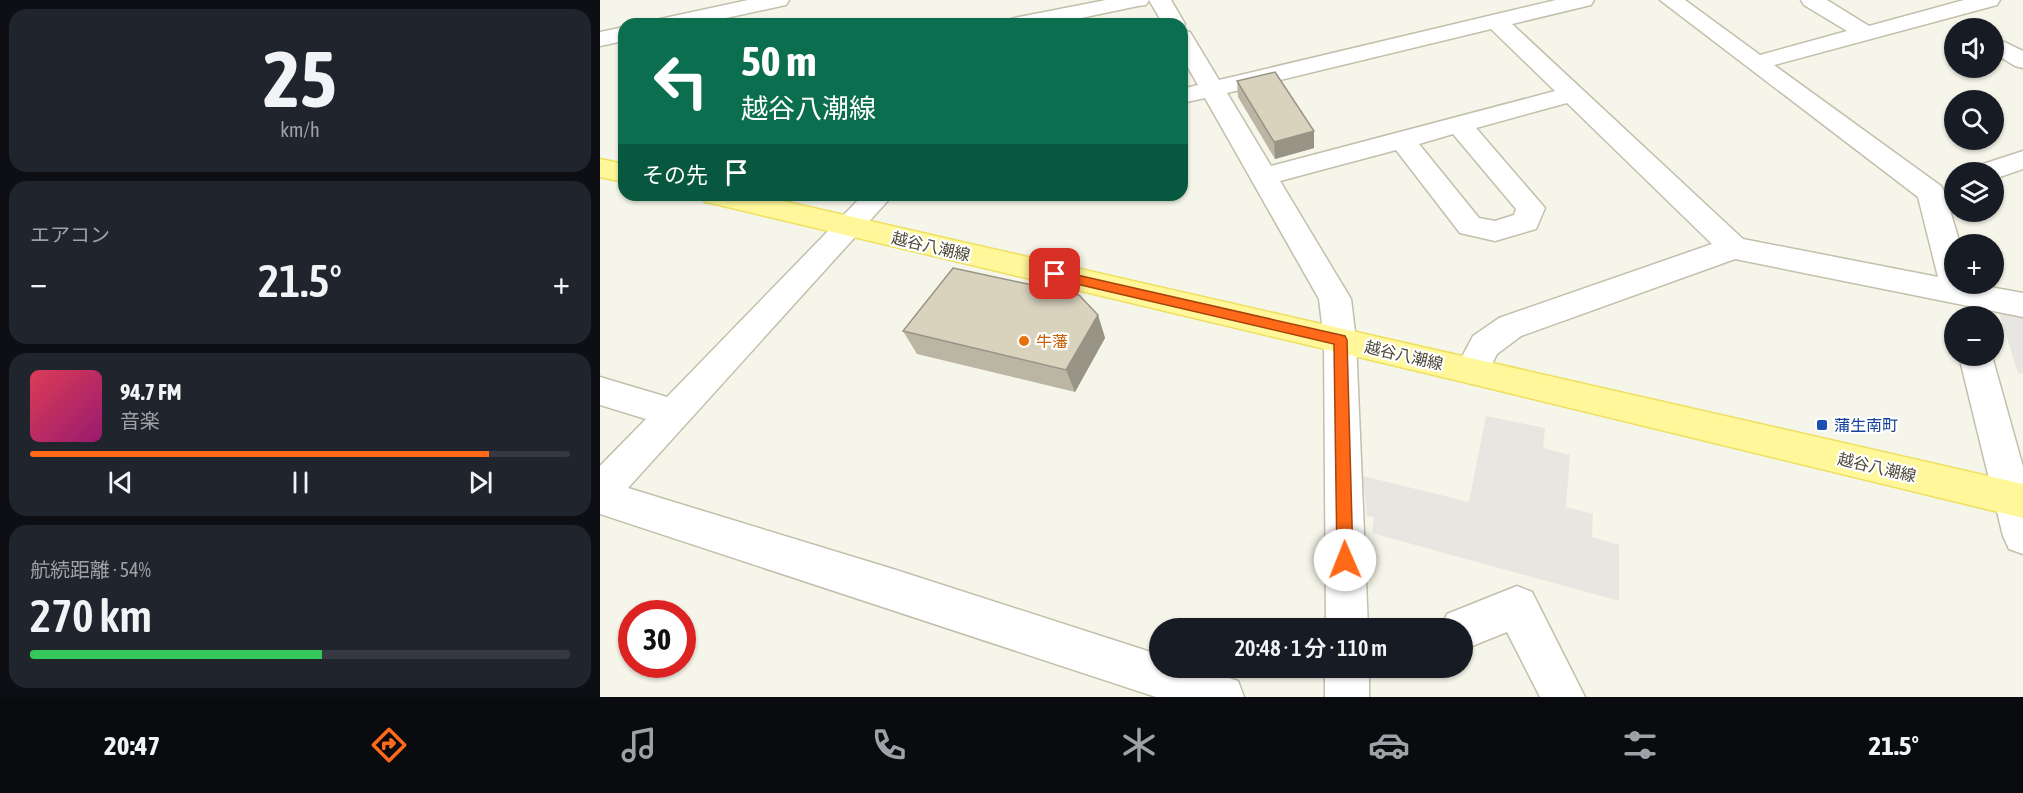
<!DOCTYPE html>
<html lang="ja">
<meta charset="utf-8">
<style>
body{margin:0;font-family:"Asap Condensed","Noto Sans JP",sans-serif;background:#20242c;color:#f1f3f6;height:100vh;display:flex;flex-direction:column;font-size:22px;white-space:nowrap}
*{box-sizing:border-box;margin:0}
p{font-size:20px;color:#9ea1a6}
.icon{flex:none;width:33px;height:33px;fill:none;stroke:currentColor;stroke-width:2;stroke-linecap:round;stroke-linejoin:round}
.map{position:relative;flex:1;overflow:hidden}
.drawer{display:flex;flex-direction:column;gap:9px;padding:9px;background:#0d0f14;width:600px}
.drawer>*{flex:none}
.guide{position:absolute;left:18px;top:18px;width:570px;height:183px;border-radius:18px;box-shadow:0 2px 4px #0004;background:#0b6e4f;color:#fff;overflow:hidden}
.buttons{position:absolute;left:1344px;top:18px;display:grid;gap:12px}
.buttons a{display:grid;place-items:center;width:60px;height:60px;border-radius:50%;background:#171b24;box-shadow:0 2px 4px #0004;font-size:30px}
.speed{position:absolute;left:18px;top:600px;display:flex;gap:12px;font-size:30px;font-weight:700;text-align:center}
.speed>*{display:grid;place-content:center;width:78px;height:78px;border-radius:50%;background:#171b24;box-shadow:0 2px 4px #0004;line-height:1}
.speed .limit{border:9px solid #d22;background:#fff;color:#111}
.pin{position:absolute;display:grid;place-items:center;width:51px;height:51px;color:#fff;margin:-26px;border-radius:12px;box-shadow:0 3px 9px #0006}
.me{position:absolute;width:66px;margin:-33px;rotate:359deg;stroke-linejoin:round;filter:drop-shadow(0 0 4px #0008)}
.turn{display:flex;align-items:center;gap:21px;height:126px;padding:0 24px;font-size:27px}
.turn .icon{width:78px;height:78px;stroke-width:2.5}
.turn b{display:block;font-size:42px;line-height:51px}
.then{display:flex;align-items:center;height:57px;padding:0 24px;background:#0003;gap:12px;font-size:22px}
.big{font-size:45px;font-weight:600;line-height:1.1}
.drawer .card{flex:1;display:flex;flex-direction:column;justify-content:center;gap:9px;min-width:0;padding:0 21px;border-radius:18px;background:#20242c}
.drawer .dial{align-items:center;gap:0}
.dial b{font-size:78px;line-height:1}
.song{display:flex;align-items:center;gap:18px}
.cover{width:72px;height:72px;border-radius:9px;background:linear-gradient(135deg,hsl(350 70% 55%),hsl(320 70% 35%))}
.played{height:6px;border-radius:3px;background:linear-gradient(90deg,#ff6917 85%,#363941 85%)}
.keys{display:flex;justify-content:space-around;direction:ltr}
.heat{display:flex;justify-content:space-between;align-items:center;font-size:33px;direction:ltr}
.charge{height:9px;border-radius:4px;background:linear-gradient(90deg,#34c759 54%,#363941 0)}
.trip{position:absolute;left:549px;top:618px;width:324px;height:60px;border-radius:30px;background:#171b24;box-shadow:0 2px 4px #0004;font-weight:600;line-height:60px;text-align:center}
.menu{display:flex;height:96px;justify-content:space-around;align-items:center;background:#090b0e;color:#9ea1a6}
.menu .icon{width:42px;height:42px}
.menu .active{color:#ff6917}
.menu b{font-size:27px;color:#f1f3f6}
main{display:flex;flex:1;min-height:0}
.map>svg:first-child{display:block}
.parking{fill:#e7e6e1}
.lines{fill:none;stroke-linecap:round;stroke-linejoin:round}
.minor-casing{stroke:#c2bfab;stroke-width:3}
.major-casing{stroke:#eee05f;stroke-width:3}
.minor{fill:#fff;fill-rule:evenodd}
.major{fill:#fff799;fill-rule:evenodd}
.wall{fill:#bbb5a3}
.shaded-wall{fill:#989485}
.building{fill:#d9d3be;stroke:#989485;stroke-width:1.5}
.route{fill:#ff6917;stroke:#a6440f;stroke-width:1.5}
.food-dot{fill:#e8710a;stroke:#fff;stroke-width:2}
.transit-dot{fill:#1a4fb4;stroke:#fff;stroke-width:2}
.labels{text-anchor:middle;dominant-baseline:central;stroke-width:4.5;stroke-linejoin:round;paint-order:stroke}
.street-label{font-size:16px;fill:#4b4737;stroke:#fff}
.food-label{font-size:16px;fill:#c56008;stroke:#fff;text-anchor:start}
.transit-label{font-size:16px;fill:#164399;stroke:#fff;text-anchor:start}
</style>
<main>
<section class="drawer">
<div class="card dial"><b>25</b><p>km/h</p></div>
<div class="card"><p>エアコン</p>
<div class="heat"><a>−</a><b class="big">21.5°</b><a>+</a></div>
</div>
<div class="card">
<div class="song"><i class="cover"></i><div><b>94.7 FM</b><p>音楽</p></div></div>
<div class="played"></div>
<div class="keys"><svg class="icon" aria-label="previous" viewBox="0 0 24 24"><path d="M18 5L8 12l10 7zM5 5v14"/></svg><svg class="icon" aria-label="pause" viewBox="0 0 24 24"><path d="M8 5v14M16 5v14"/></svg><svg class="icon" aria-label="next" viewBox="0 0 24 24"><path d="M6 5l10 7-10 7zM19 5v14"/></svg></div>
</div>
<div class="card"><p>航続距離 · 54%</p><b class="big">270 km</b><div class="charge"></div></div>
</section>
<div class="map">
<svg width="1423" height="697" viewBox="0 0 1423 697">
<rect width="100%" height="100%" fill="#f6f5e9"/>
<g class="parking">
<polygon points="1399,312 1423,317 1423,374 1418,373"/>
<polygon points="886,416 945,428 943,448 970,455 966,507 993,514 992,537 1019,545 1019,601 772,533 774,517 767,516 763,476 869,502"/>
</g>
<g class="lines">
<g class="minor-casing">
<g id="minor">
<polygon points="148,0 189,0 186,5 98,24 57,24 60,19"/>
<polygon points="506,0 549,0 546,5 538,6 452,24 408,24 411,19 419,17"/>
<polygon points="549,0 571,0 585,24 582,29 582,24 563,24"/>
<path d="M956,0h38l-3,5 -79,19 231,215 195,38 -20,-80 -258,-197h25l75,55 87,-24 -43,-26 -3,-5h26l42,26 95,-26h36l-3,5 -223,60 167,121 4,7 15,51h-6v40h19l50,9v24l-288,-58 -214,77 -24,18 -13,26 -12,4 -12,-4 -5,-10 18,-34 26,-18 213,-74 -145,-141 -91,25 69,80 -9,21 -41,12 -35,-8 -64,-83 -116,31 71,118 5,41 12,288h-42l-2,-288 -5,-41 -114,-201 -23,5v-14l16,-4 -16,-28v-27l8,2 29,48zM891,29l64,62 -284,75 -44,-73zM853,134l63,75 -2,6 -19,6 -16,-3 -60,-74z"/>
<polygon points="24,27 24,41 0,46 0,32"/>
<polygon points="1394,37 1423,51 1423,68 1415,66 1394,53"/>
<polygon points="1423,151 1423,169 1394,179 1394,172 1373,172 1377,166"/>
<polygon points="263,195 293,195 28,488 293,569 560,655 560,668 599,668 638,681 644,697 556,697 0,514 0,466 46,419 0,405 0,377 67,397"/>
<polygon points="1359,356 1392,356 1423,467 1423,554 1409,549 1403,536"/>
<polygon points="917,586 932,592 985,697 940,697 907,632 862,650 862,628 841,628 847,614"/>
<rect x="725" y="668" width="44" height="29"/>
</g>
</g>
<g class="major-casing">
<g id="major">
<polygon points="0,159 24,164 24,182 0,177"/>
<polygon points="101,195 156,195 1423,484 1423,518 872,384 115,204 105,202"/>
</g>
</g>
<use href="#minor" class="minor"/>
<use href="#major" class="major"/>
</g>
<g class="wall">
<polygon points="637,81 714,148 675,159 638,97"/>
<polygon points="498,315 505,338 475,392 317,354 303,331"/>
</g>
<g class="shaded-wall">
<polygon points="714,131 714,148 675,159 674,142"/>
<polygon points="498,315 505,338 475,392 466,370"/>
</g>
<g class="building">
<polygon points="675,72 714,131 674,142 637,81"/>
<polygon points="353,268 479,295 498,315 466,370 303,331"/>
</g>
<polygon class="route" points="455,270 745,336 747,340 753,560 751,565 745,568 739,565 737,560 734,344 451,278 449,274 451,271"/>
<circle class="food-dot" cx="424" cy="341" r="6"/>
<rect class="transit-dot" x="1216" y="419" width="12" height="12" rx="3"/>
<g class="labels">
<g class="street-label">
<text transform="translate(331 246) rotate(13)">越谷八潮線</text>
<text transform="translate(804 355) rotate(13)">越谷八潮線</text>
<text transform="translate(1277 467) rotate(13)">越谷八潮線</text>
</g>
<g class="food-label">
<text x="436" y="341">牛藩</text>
</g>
<g class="transit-label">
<text x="1234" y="425">蒲生南町</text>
</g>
</g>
</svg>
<div class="buttons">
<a><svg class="icon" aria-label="sound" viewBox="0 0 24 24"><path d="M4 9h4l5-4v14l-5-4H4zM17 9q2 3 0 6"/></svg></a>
<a><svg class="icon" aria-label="search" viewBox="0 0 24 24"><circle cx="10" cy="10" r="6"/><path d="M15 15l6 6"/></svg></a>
<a><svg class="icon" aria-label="layers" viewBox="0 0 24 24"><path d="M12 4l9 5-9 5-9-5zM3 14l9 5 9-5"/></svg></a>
<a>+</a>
<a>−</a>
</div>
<div class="speed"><div class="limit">30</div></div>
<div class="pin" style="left:455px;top:274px;background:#d93025"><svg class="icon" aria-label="arrive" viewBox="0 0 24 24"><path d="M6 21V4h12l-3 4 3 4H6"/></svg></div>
<svg class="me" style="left:745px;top:560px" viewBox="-20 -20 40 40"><circle r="19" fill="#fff"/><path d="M0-13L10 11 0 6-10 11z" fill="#ff6917"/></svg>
<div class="trip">20:48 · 1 分 · 110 m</div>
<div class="guide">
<div class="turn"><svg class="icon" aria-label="left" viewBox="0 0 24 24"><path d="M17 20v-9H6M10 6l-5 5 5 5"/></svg><div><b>50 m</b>越谷八潮線</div></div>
<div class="then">その先<svg class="icon" aria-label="arrive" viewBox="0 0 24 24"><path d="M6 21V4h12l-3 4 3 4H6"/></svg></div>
</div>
</div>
</main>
<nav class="menu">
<b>20:47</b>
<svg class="icon active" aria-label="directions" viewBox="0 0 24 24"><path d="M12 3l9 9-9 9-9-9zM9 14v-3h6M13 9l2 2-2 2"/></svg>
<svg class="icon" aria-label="music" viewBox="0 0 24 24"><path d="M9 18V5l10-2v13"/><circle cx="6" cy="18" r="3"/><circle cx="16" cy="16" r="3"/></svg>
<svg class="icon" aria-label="phone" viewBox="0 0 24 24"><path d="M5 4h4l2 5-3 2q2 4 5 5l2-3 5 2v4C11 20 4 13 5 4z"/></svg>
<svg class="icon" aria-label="climate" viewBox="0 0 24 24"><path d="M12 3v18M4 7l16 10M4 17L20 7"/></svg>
<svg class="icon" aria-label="car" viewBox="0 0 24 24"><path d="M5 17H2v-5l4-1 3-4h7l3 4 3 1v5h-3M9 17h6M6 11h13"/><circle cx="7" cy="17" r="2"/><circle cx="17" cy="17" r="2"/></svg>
<svg class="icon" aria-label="filters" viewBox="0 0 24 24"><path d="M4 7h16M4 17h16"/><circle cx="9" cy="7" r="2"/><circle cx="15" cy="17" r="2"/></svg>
<b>21.5°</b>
</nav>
